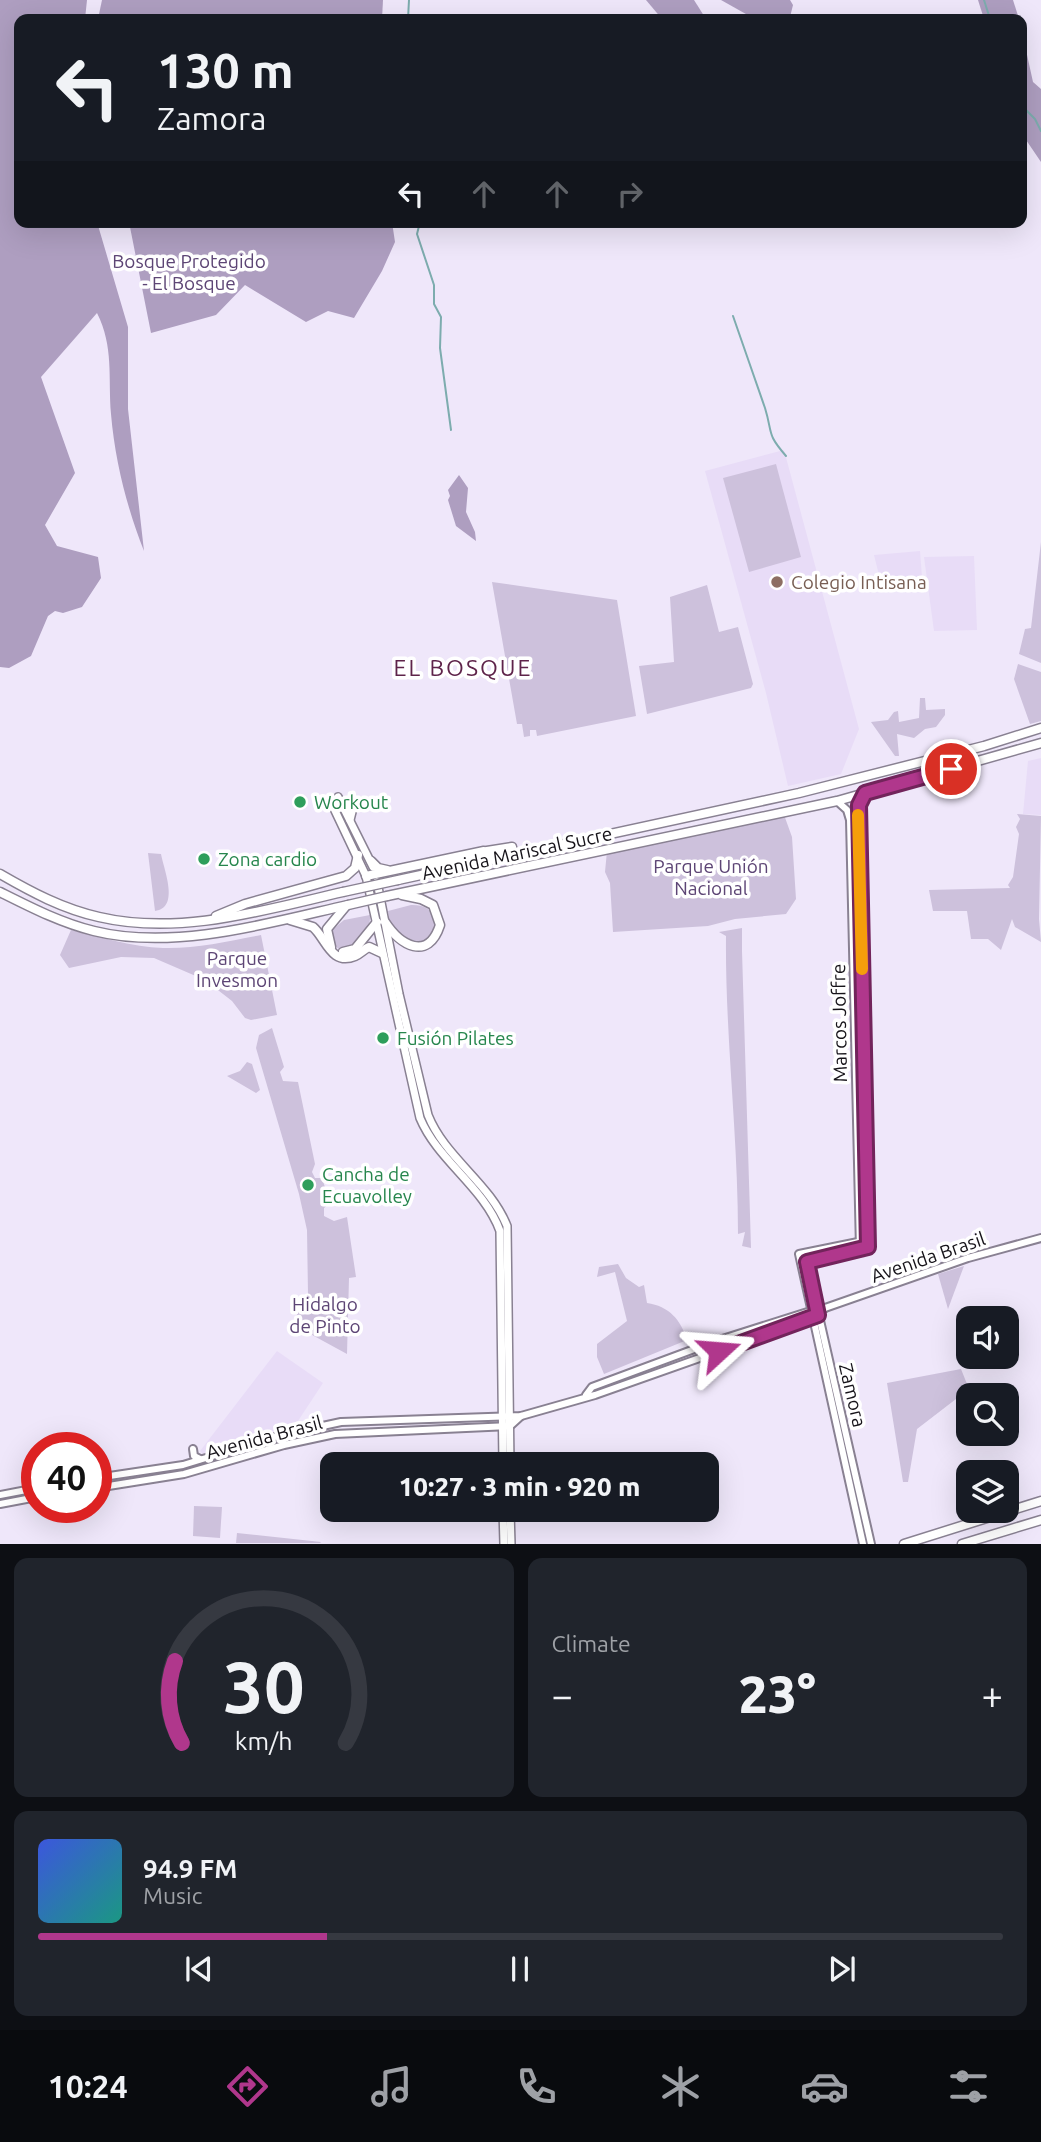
<!DOCTYPE html>
<meta charset="utf-8">
<style>
body{margin:0;font-family:Ubuntu,sans-serif;background:#20242c;color:#f1f3f6;height:100vh;display:flex;flex-direction:column;font-size:26px;white-space:nowrap}
*{box-sizing:border-box;margin:0}
p{font-size:23px;color:#9ea1a6}
.icon{flex:none;width:38px;height:38px;fill:none;stroke:currentColor;stroke-width:2;stroke-linecap:round;stroke-linejoin:round}
.map{position:relative;height:1544px;overflow:hidden}
.panel{display:flex;flex-direction:column;gap:14px;padding:14px;background:#0d0f14;flex:1}
.panel>*{flex:none}
.banner{position:absolute;left:14px;top:14px;width:1013px;height:214px;border-radius:14px;box-shadow:0 7px 28px #0002;background:#171b24;color:#f1f3f6;overflow:hidden}
.fabs{position:absolute;left:956px;top:1306px;display:grid;gap:14px}
.fabs a{display:grid;place-items:center;width:63px;height:63px;border-radius:14px;background:#171b24;box-shadow:0 7px 28px #0002;font-size:35px}
.speed{position:absolute;left:21px;top:1432px;display:flex;gap:14px;font-size:35px;font-weight:700;text-align:center}
.speed>*{display:grid;place-content:center;width:91px;height:91px;border-radius:50%;background:#171b24;box-shadow:0 7px 28px #0002;line-height:1}
.speed .limit{border:10px solid #d22;background:#fff;color:#111}
.pin{position:absolute;display:grid;place-items:center;width:60px;height:60px;color:#fff;margin:-30px;border:4px solid #fff;border-radius:50%;box-shadow:0 2px 7px #0007}
.me{position:absolute;width:77px;margin:-38px;rotate:71deg;stroke-linejoin:round;filter:drop-shadow(0 0 5px #0008)}
.turn{display:flex;align-items:center;gap:24px;height:147px;padding:0 28px;font-size:32px}
.turn .icon{width:91px;height:91px;stroke-width:2.5}
.turn b{display:block;font-size:49px;line-height:60px}
.lanes{display:flex;align-items:center;height:66px;padding:0 28px;background:#0003;justify-content:center;gap:35px;direction:ltr}
.lanes .off{opacity:.35}
.big{font-size:52px;font-weight:800;line-height:1.1}
.panel .widget{flex:1;display:flex;flex-direction:column;justify-content:center;gap:10px;min-width:0;padding:0 24px;border-radius:14px;background:#20242c}
.panel .dial{align-items:center;gap:0}
.dial svg{height:182px;overflow:visible;fill:none;stroke:#363941;stroke-width:7;stroke-linecap:round;text-anchor:middle}
.dial text{fill:#f1f3f6;stroke:none}
.song{display:flex;align-items:center;gap:21px}
.cover{width:84px;height:84px;border-radius:10px;background:linear-gradient(135deg,hsl(230 70% 55%),hsl(170 70% 35%))}
.played{height:7px;border-radius:4px;background:linear-gradient(90deg,#b0378c 30%,#363941 30%)}
.keys{display:flex;justify-content:space-around;direction:ltr}
.heat{display:flex;justify-content:space-between;align-items:center;font-size:38px;direction:ltr}
.panel .tiles{flex:1;display:grid;gap:14px;grid-template-columns:1fr 1fr}
.widget:last-child{grid-column:span 2}
.trip{position:absolute;left:320px;top:1452px;width:399px;height:70px;border-radius:14px;background:#171b24;box-shadow:0 7px 28px #0002;font-weight:800;line-height:70px;text-align:center}
.menu{display:flex;height:112px;justify-content:space-around;align-items:center;background:#090b0e;color:#9ea1a6}
.menu .icon{width:49px;height:49px}
.menu .current{color:#b0378c}
.menu b{font-size:32px;color:#f1f3f6}
.map>svg:first-child{display:block}
.built{fill:#e8dcf7}
.green{fill:#cdc1dc}
.forest{fill:#ae9ec0}
.lines{fill:none;stroke-linecap:round;stroke-linejoin:round}
.stream{stroke:#7dacae;stroke-width:2}
.tertiary-casing{stroke:#898192;stroke-width:10}
.secondary-casing{stroke:#898192;stroke-width:10}
.primary-casing{stroke:#898192;stroke-width:11}
.tertiary{stroke:#fff;stroke-width:6}
.secondary{stroke:#fff;stroke-width:7}
.primary{stroke:#fff;stroke-width:8}
.primary-bridge-casing{stroke:#898192;stroke-width:11;stroke-linecap:butt}
.primary-bridge{stroke:#fff;stroke-width:8}
.route-casing{stroke:#72245b;stroke-width:18}
.route{stroke:#b0378c;stroke-width:12}
.slow{stroke:#f59e0b;stroke-width:12}
.education-dot{fill:#8d6e63;stroke:#fff;stroke-width:2.5}
.leisure-dot{fill:#2e9e5b;stroke:#fff;stroke-width:2.5}
.labels{text-anchor:middle;dominant-baseline:central;stroke-width:7;stroke-linejoin:round;paint-order:stroke}
.park-label{font-size:19px;fill:#5d4575;stroke:#fff}
.education-label{font-size:19px;fill:#785e54;stroke:#fff;text-anchor:start}
.leisure-label{font-size:19px;fill:#27864d;stroke:#fff;text-anchor:start}
.street-label{font-size:19px;fill:#161319;stroke:#fff}
.quarter-label{font-size:23px;letter-spacing:2px;fill:#5e234a;stroke:#fff}
</style>
<div class="map">
<svg width="1041" height="1544" viewBox="0 0 1041 1544">
<rect width="100%" height="100%" fill="#efe7fa"/>
<g class="built">
<polygon points="784,450 859,729 841,774 788,786 766,693 705,471"/>
<polygon points="920,551 922,577 890,579 889,577 879,575 874,555"/>
<polygon points="974,556 977,630 934,631 924,557"/>
<polygon points="1041,758 1041,815 1023,814 1028,761"/>
<polygon points="277,1351 323,1383 296,1424 203,1454 200,1451"/>
</g>
<g class="green">
<polygon points="776,464 801,557 749,572 723,478"/>
<polygon points="1041,542 1041,663 1019,654 1025,629 1031,628"/>
<polygon points="492,582 617,600 636,716 537,736 536,730 530,730 530,736 524,737 522,724 517,724"/>
<polygon points="707,585 719,632 738,627 753,684 751,688 647,714 639,666 674,662 670,597"/>
<polygon points="1018,664 1041,672 1041,721 1030,724 1014,679"/>
<polygon points="920,698 925,698 926,710 945,709 945,715 936,727 925,729 914,738 897,734 899,756 895,756 871,722 888,720 894,712 898,711 899,722 919,718"/>
<polygon points="783,812 792,837 796,899 786,914 735,919 708,926 613,932 610,883 605,872 607,851"/>
<polygon points="1017,814 1041,816 1039,919 1041,942 1015,927 1012,919 1001,950 988,939 971,939 967,911 933,911 929,890 1010,888 1008,885 1013,877 1019,834 1016,827 1020,819"/>
<path d="M148,853l13,1c3,16 19,54 -6,57z"/>
<path d="M411,905c24,-1 28,17 18,35l-14,4 -16,-5 -9,-15 -2,-13z"/>
<path d="M370,915c1,18 -13,32 -30,35l-5,-4 -4,-11 1,-5 12,-10z"/>
<path d="M742,928v23l9,297 -9,-2 3,-14 -7,2c0,-100 -13,-199 -12,-298l-7,-4z"/>
<path d="M71,930c30,7 61,17 92,18 32,1 66,-7 98,-13l16,80 -26,5 -6,-2 -13,-17 -27,-21 -51,-22 -33,-1 -52,11 -9,-13z"/>
<polygon points="272,1028 284,1067 280,1072 283,1081 298,1082 315,1164 312,1172 315,1178 322,1178 330,1203 324,1208 324,1216 334,1221 347,1217 356,1277 349,1278 347,1354 292,1324 308,1294 307,1230 299,1194 256,1048 259,1035"/>
<polygon points="247,1062 252,1064 260,1090 256,1093 227,1076 240,1071"/>
<path d="M618,1264l8,14 13,9 5,-2 3,18c22,3 34,17 40,37l-83,34 -7,-17v-13l30,-23 -12,-49 -18,5 2,-10z"/>
<polygon points="964,1266 948,1309 938,1274"/>
<polygon points="961,1369 969,1389 917,1429 908,1482 903,1482 887,1383"/>
<polygon points="194,1506 222,1507 220,1538 193,1536"/>
<polygon points="237,1533 321,1542 320,1543 236,1543"/>
</g>
<g class="forest">
<path d="M0,0h87l-2,19h-66v203h78l31,105v82l16,142c-17,-43 -29,-90 -33,-137 -3,-37 3,-67 -14,-101l-56,64 34,96 -30,52 12,21 41,11 3,21 -19,29 -19,6 -8,-2 -7,5 -17,40 -22,12 -9,-1z"/>
<polygon points="102,0 383,0 382,19 98,19"/>
<polygon points="646,0 694,0 706,19 662,19"/>
<polygon points="721,0 790,0 793,5 790,17 753,18"/>
<polygon points="978,0 1013,0 1019,19 984,19"/>
<polygon points="1022,32 1033,82 1041,89 1041,162 1022,134"/>
<polygon points="129,222 392,222 395,242 382,271 354,318 328,311 306,322 245,285 216,315 151,333"/>
<polygon points="459,475 468,488 466,512 475,532 476,541 456,526 448,500 450,496 448,490"/>
</g>
<g class="lines">
<g class="stream">
<polyline points="984,0 990,19"/>
<polyline points="408,19 409,0"/>
<polyline points="1022,106 1035,119 1041,131"/>
<polyline points="420,222 417,234 434,285 434,304 441,317 440,348 451,430"/>
<path d="M733,316c11,31 21,61 32,92 8,26 1,25 21,48"/>
</g>
<g class="tertiary-casing">
<g id="tertiary">
<polyline points="837,801 847,810 850,820 860,1249"/>
<polyline points="863,1241 799,1254 863,1544"/>
<polyline points="806,1259 871,1544"/>
<polyline points="801,1262 868,1247 858,817 859,805 865,793"/>
<polyline points="586,1395 592,1387 716,1341 817,1309 825,1308 968,1258 1041,1238"/>
<polyline points="193,1449 194,1456 200,1459"/>
<polyline points="96,1478 183,1465 281,1435 341,1422 521,1416 595,1395 807,1320 825,1308"/>
<polyline points="96,1488 184,1474 284,1445 335,1434 510,1426 521,1416"/>
<polyline points="0,1495 37,1488"/>
<polyline points="0,1504 37,1497"/>
</g>
</g>
<g class="secondary-casing">
<g id="secondary">
<polyline points="338,797 373,867"/>
<path d="M330,800l36,76 54,242c18,43 64,69 80,113l3,234"/>
<polyline points="350,820 353,808 362,801"/>
<path d="M377,882l22,112 29,121c17,43 62,68 79,111l3,239"/>
<polyline points="503,1510 504,1544"/>
<polyline points="510,1510 511,1544"/>
</g>
</g>
<g class="primary-casing">
<g id="primary">
<polyline points="487,851 512,847"/>
<polyline points="371,861 378,868 387,870"/>
<path d="M0,874c31,18 63,35 99,43 81,19 165,-7 244,-25"/>
<polyline points="366,876 484,851 496,858"/>
<polyline points="398,880 799,793 984,746 1041,728"/>
<path d="M0,892c30,15 61,31 94,39 80,20 175,-8 254,-26"/>
<polyline points="387,896 837,801 1041,743"/>
<polyline points="216,916 245,904 346,876 355,868 358,855"/>
<path d="M290,920l23,7c13,11 18,39 42,29 5,-2 9,-7 14,-9l13,6"/>
<path d="M385,922c15,23 43,40 55,3l-7,-20 -12,-6 -19,-4"/>
<polyline points="331,947 327,929 346,906"/>
<polyline points="343,952 355,949 377,922"/>
<polyline points="904,1544 1041,1501"/>
<polyline points="962,1544 1041,1520"/>
</g>
</g>
<use href="#tertiary" class="tertiary"/>
<use href="#secondary" class="secondary"/>
<use href="#primary" class="primary"/>
<g class="primary-bridge-casing">
<g id="primary-bridge">
<polyline points="343,892 398,880"/>
<polyline points="348,905 387,896"/>
</g>
</g>
<use href="#primary-bridge" class="primary-bridge"/>
</g>
<g class="lines">
<g class="route-casing">
<polyline id="route" points="719,1351 818,1315 807,1262 868,1247 859,805 865,793 951,769"/>
</g>
<use href="#route" class="route"/>
<polyline class="slow" points="858,815 862,969"/>
</g>
<circle class="education-dot" cx="777" cy="582" r="7"/>
<g class="leisure-dot">
<circle cx="300" cy="802" r="7"/>
<circle cx="204" cy="859" r="7"/>
<circle cx="383" cy="1038" r="7"/>
<circle cx="308" cy="1185" r="7"/>
</g>
<g class="labels">
<g class="park-label">
<text x="189" y="261">Bosque Protegido<tspan x="189" dy="22">- El Bosque</tspan></text>
<text x="711" y="866">Parque Unión<tspan x="711" dy="22">Nacional</tspan></text>
<text x="237" y="958">Parque<tspan x="237" dy="22">Invesmon</tspan></text>
<text x="325" y="1304">Hidalgo<tspan x="325" dy="22">de Pinto</tspan></text>
</g>
<g class="education-label">
<text x="791" y="582">Colegio Intisana</text>
</g>
<g class="leisure-label">
<text x="314" y="802">Workout</text>
<text x="218" y="859">Zona cardio</text>
<text x="397" y="1038">Fusión Pilates</text>
<text x="322" y="1174">Cancha de<tspan x="322" dy="22">Ecuavolley</tspan></text>
</g>
<g class="street-label">
<text transform="translate(517 853) rotate(-12)">Avenida Mariscal Sucre</text>
<text transform="translate(839 1023) rotate(-91)">Marcos Joffre</text>
<text transform="translate(928 1257) rotate(-19)">Avenida Brasil</text>
<text transform="translate(853 1395) rotate(77)">Zamora</text>
<text transform="translate(264 1437) rotate(-15)">Avenida Brasil</text>
</g>
<g class="quarter-label">
<text x="463" y="667">EL BOSQUE</text>
</g>
</g>
</svg>
<div class="fabs">
<a><svg class="icon" aria-label="sound" viewBox="0 0 24 24"><path d="M4 9h4l5-4v14l-5-4H4zM17 9q2 3 0 6"/></svg></a>
<a><svg class="icon" aria-label="search" viewBox="0 0 24 24"><circle cx="10" cy="10" r="6"/><path d="M15 15l6 6"/></svg></a>
<a><svg class="icon" aria-label="layers" viewBox="0 0 24 24"><path d="M12 4l9 5-9 5-9-5zM3 14l9 5 9-5"/></svg></a>
</div>
<div class="speed"><div class="limit">40</div></div>
<div class="pin" style="left:951px;top:769px;background:#d93025"><svg class="icon" aria-label="arrive" viewBox="0 0 24 24"><path d="M6 21V4h12l-3 4 3 4H6"/></svg></div>
<svg class="me" style="left:719px;top:1351px" viewBox="-20 -20 40 40"><path d="M0-17L14 15 0 8-14 15z" fill="#b0378c" stroke="#fff" stroke-width="4"/></svg>
<div class="trip">10:27 · 3 min · 920 m</div>
<div class="banner">
<div class="turn"><svg class="icon" aria-label="left" viewBox="0 0 24 24"><path d="M17 20v-9H6M10 6l-5 5 5 5"/></svg><div><b>130 m</b>Zamora</div></div>
<div class="lanes"><svg class="icon" aria-label="left" viewBox="0 0 24 24"><path d="M17 20v-9H6M10 6l-5 5 5 5"/></svg><svg class="icon off" aria-label="ahead" viewBox="0 0 24 24"><path d="M12 20V5M6 11l6-6 6 6"/></svg><svg class="icon off" aria-label="ahead" viewBox="0 0 24 24"><path d="M12 20V5M6 11l6-6 6 6"/></svg><svg class="icon off" aria-label="right" viewBox="0 0 24 24"><path d="M7 20v-9h11M14 6l5 5-5 5"/></svg></div>
</div>
</div>
<section class="panel">
<div class="tiles">
<div class="widget dial"><svg viewBox="0 0 100 80">
<path d="M14 69A42 42 0 1 1 86 69"/>
<path d="M14 69A42 42 0 0 1 11 33" stroke="#b0378c"/>
<text x="50" y="56" font-size="32" font-weight="700">30</text>
<text x="50" y="72" font-size="11">km/h</text>
</svg></div>
<div class="widget"><p>Climate</p>
<div class="heat"><a>−</a><b class="big">23°</b><a>+</a></div>
</div>
<div class="widget">
<div class="song"><i class="cover"></i><div><b>94.9 FM</b><p>Music</p></div></div>
<div class="played"></div>
<div class="keys"><svg class="icon" aria-label="previous" viewBox="0 0 24 24"><path d="M18 5L8 12l10 7zM5 5v14"/></svg><svg class="icon" aria-label="pause" viewBox="0 0 24 24"><path d="M8 5v14M16 5v14"/></svg><svg class="icon" aria-label="next" viewBox="0 0 24 24"><path d="M6 5l10 7-10 7zM19 5v14"/></svg></div>
</div>
</div>
</section>
<nav class="menu">
<b>10:24</b>
<svg class="icon current" aria-label="directions" viewBox="0 0 24 24"><path d="M12 3l9 9-9 9-9-9zM9 14v-3h6M13 9l2 2-2 2"/></svg>
<svg class="icon" aria-label="music" viewBox="0 0 24 24"><path d="M9 18V5l10-2v13"/><circle cx="6" cy="18" r="3"/><circle cx="16" cy="16" r="3"/></svg>
<svg class="icon" aria-label="phone" viewBox="0 0 24 24"><path d="M5 4h4l2 5-3 2q2 4 5 5l2-3 5 2v4C11 20 4 13 5 4z"/></svg>
<svg class="icon" aria-label="climate" viewBox="0 0 24 24"><path d="M12 3v18M4 7l16 10M4 17L20 7"/></svg>
<svg class="icon" aria-label="car" viewBox="0 0 24 24"><path d="M5 17H2v-5l4-1 3-4h7l3 4 3 1v5h-3M9 17h6M6 11h13"/><circle cx="7" cy="17" r="2"/><circle cx="17" cy="17" r="2"/></svg>
<svg class="icon" aria-label="filters" viewBox="0 0 24 24"><path d="M4 7h16M4 17h16"/><circle cx="9" cy="7" r="2"/><circle cx="15" cy="17" r="2"/></svg>
</nav>
